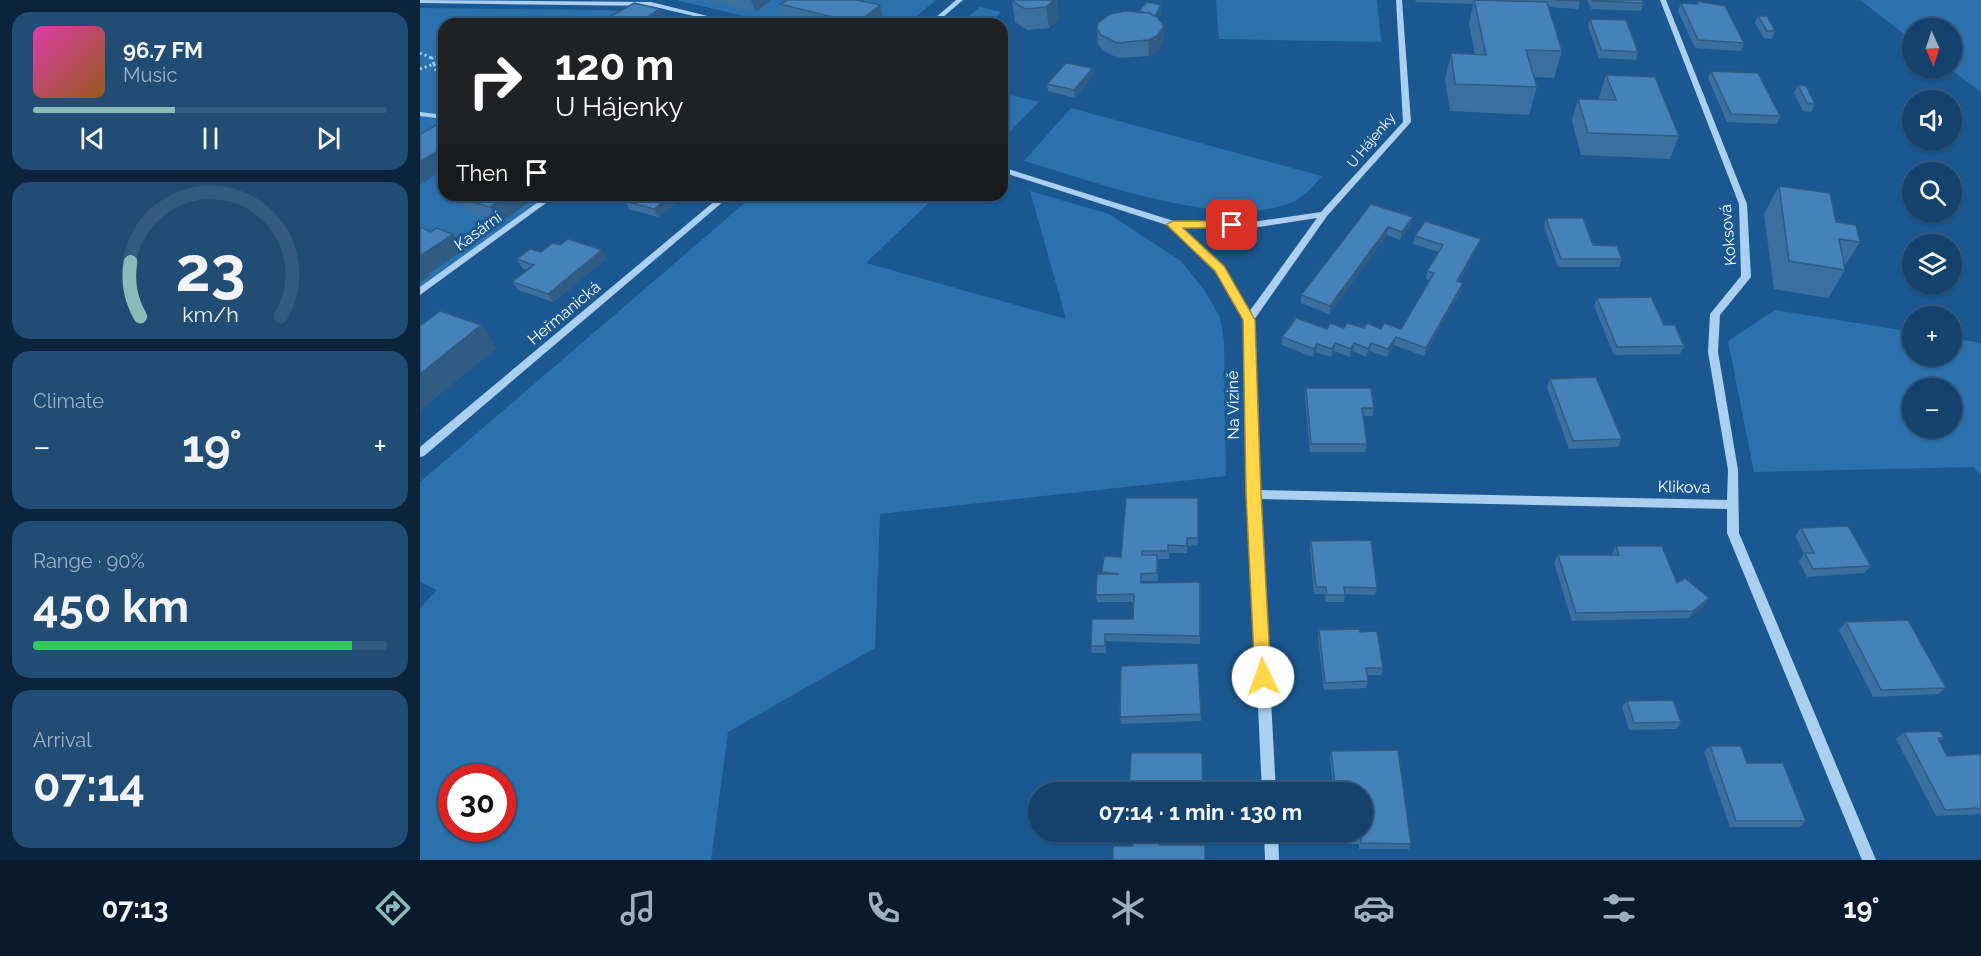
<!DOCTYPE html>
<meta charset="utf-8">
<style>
body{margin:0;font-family:Raleway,sans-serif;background:#214d75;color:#f1f3f6;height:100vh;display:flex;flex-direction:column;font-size:22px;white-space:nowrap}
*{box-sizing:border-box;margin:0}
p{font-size:20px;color:#9db0c2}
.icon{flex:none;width:33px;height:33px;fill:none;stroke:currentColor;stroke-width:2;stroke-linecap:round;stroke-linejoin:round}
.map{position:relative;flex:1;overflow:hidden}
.sheet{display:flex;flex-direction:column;gap:12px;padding:12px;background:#0b243c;width:420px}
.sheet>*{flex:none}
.guide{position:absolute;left:18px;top:18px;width:570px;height:183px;border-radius:18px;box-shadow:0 2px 4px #0004,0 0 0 2px #335b80;background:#202124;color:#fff;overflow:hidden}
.needle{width:39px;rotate:177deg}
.controls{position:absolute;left:1482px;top:18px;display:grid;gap:12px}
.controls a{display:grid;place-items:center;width:60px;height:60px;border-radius:50%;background:#14426d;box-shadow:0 2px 4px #0004,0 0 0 2px #335b80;font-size:30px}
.speed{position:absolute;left:18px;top:764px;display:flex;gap:12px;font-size:30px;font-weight:700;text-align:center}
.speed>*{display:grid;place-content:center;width:78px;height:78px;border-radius:50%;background:#14426d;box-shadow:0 2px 4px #0004,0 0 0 2px #335b80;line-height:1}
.speed .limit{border:9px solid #d22;background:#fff;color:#111}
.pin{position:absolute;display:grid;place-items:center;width:51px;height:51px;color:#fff;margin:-26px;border-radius:12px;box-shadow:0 3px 9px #0006}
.me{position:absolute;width:66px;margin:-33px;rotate:357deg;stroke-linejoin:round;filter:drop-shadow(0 0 4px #0008)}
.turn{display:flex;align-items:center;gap:21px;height:126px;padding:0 18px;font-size:27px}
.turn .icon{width:78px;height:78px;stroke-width:2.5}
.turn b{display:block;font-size:42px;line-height:51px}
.then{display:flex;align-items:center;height:57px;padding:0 18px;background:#0003;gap:12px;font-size:22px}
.big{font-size:45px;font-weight:700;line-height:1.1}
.sheet .widget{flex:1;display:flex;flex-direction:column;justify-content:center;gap:9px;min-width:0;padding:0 21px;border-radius:18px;background:#214d75}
.sheet .dial{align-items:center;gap:0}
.dial svg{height:156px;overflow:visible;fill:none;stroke:#335b80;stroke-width:7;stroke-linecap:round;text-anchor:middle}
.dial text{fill:#f1f3f6;stroke:none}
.song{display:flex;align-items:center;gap:18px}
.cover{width:72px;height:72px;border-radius:9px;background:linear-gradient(135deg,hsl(320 70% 55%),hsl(30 70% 35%))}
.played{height:6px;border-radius:3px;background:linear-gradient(90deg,#8bbbb9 40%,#335b80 40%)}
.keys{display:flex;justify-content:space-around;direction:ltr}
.heat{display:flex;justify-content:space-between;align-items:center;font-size:33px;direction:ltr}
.charge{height:9px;border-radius:4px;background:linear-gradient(90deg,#34c759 90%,#335b80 0)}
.trip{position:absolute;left:608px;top:782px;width:345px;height:60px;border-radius:30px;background:#14426d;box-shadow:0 2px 4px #0004,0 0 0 2px #335b80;font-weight:700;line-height:60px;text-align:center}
.menu{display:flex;height:96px;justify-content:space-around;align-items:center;background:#081a2c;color:#9db0c2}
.menu .icon{width:42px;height:42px}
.menu .on{color:#8bbbb9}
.menu b{font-size:27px;color:#f1f3f6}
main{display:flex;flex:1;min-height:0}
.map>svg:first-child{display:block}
.green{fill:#2b71ad;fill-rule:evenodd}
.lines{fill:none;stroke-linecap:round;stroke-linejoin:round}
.path{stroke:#abcfee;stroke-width:3;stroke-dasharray:2 3;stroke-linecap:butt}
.minor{fill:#abcfee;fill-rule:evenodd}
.wall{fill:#3a709f}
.shaded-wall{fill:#305b82}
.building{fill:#4482b9;stroke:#305b82;stroke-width:1.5}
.route{fill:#ffd54a;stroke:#a68a30;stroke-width:1.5}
.labels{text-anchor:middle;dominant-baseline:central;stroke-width:6;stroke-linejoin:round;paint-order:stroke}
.far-street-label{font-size:14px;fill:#fff;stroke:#1b5891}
.street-label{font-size:16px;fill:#fff;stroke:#1b5891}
</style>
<main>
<section class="sheet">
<div class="widget">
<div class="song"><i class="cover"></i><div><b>96.7 FM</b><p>Music</p></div></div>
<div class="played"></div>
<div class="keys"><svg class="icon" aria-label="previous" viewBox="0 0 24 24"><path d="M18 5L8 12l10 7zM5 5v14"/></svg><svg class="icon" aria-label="pause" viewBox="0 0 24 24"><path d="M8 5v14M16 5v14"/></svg><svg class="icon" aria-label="next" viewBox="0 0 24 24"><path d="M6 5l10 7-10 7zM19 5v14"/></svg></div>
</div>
<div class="widget dial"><svg viewBox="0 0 100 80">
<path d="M14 69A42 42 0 1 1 86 69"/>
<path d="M14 69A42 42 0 0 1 9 41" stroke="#8bbbb9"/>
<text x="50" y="56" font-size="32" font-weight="700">23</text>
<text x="50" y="72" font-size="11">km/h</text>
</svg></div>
<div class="widget"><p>Climate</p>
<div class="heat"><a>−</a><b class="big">19°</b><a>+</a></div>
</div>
<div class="widget"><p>Range · 90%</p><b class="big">450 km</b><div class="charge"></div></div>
<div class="widget"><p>Arrival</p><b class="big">07:14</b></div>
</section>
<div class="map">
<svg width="1561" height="860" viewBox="0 0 1561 860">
<rect width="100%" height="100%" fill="#1b5891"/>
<g class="green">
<polygon points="256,0 516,0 487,24 358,24"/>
<polygon points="796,0 957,0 961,42 799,39"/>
<polygon points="1440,0 1561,0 1561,92 1529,68 1532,68 1532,28 1492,28 1492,40"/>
<polygon points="560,7 581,12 569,24 540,24"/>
<polygon points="0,8 186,10 234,13 279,24 24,24 24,195 128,195 0,289"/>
<polygon points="582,93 619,102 582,139"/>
<path d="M651,108l251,68c-7,8 -17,20 -27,25 -67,31 -202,-20 -271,-40z"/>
<path d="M610,191l79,23 72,47 23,29 16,27 4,24 2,135 -346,38 -5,134 -147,84 -17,128h-291v-252l17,-18 -17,-8v-100l334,-287h183l-71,68 200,56zM32,777h50v51h-50z"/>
<path d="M1355,310l137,22v24h40v-18l29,5v133l-7,-9 -220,5 -26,-131zM1492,388h40v40h-40z"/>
</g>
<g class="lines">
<g class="path">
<polyline points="0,53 12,58"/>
<polyline points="14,64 24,95"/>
<polyline points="0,69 14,64 12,58 24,56"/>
</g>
<g class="minor">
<polygon points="0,0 231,2 320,24 308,24 231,6 0,3"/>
<polygon points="536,0 543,0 515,24 508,24"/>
<path d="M976,0h6l9,122 -84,94 -73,104 5,170 468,10 1,-30 -20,-118 2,-38 31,-38 -2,-72 -79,-204h6l81,204 4,73 -31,38 -2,37 20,118 1,63 137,327h-14l-135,-327v-24l-467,-10 16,293h-14l-14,-298 -4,-174 -28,-50 -46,-44 -168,-54v-5l172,54 78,1 69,-10 82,-90zM897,218l-68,94 -26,-46 -42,-39 71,1z"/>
<polygon points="0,112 24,115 24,119 0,116"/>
<polygon points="128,195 137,195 0,295 0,287"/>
<polygon points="302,195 311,195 4,456 0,457 0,447"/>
<polygon points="844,831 858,831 859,860 845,860"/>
</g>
</g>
<g class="wall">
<polygon points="287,0 352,0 335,12"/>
<polygon points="593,0 637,0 639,19 629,28 607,30 595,22 592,1"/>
<polygon points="995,0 1160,0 1160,1 1158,9 1129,7 1142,51 1134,78 1114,77 1117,87 1109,115 1030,111 1025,80 1031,53 1055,54 1049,25 1053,4 996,2"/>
<polygon points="1167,0 1222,0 1223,3 1221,11 1171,9"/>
<polygon points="1277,1 1324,43 1321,51 1275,48 1258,11 1261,3 1276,4"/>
<polygon points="360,4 460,5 463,20 458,24 384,24 365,19"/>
<polygon points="741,13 738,18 744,26 744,41 738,51 729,56 698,58 682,50 678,44 677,29"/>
<polygon points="1338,16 1355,31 1352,39 1344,38 1335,23"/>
<polygon points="1170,19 1218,52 1216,60 1179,58 1168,26"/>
<polygon points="1291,71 1360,116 1357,124 1307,122 1288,78"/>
<polygon points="1186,75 1259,136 1250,159 1161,155 1152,121 1158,99 1180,100 1179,97"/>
<polygon points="673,76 655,98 628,91 627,84"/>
<polygon points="1378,85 1395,104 1391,112 1383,111 1374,93"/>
<polygon points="1359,186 1416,222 1440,242 1424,267 1425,270 1408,298 1354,289 1344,214"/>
<polygon points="43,195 123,195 115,200 112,200 80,223 49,213 39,198"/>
<polygon points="212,195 265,195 238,217 209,209 205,201"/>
<polygon points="951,204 991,225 980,240 967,235 909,314 881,303 881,295"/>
<polygon points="1126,218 1173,245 1202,259 1199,267 1138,267 1124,226"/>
<polygon points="995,236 1061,239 1058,247 1039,282 1041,291 1004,356 974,345 967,357 950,351 946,357 933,351 930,357 914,351 911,357 896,352 893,357 862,345 862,337 907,329 924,328 981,329 1010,281 1006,279 1007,271 1019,252 993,244"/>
<polygon points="140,245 182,250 186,259 133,302 98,290 92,282 108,270 102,268 97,259 121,252"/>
<polygon points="1177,298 1244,325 1264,346 1260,354 1194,355 1174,306"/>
<polygon points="1130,379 1202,439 1198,447 1149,449 1127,387"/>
<polygon points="886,388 954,408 953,416 943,416 947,444 945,452 890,452 885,396"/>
<polygon points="778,498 778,545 767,546 767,553 749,553 749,559 738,559 738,581 722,581 722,583 780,582 780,644 686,641 686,653 672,653 671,646 672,619 713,619 713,602 677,602 676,595 682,572"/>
<polygon points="1381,528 1451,566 1444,573 1387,577 1379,561 1384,554 1375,536"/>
<polygon points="891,541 957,588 955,595 925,594 924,602 906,602 905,594 894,594 890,548"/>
<polygon points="1196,546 1257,583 1289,598 1284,606 1268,618 1152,621 1134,563 1138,555 1192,555 1192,554"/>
<polygon points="1426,622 1526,688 1518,694 1453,697 1419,630"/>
<polygon points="899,630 940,632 963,668 961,675 947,675 948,681 946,688 904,690 898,637"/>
<polygon points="778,663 781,721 701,724 700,717"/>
<polygon points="1207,701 1261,722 1256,729 1209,730 1202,707"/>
<polygon points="1484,732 1524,738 1519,741 1527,756 1561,754 1561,814 1516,816 1476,739"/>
<polygon points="1290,746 1327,763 1386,821 1379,827 1310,827 1284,752"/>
<polygon points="911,751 991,844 989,849 939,849 939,844 919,844 918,831 942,831 942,792 914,792 910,757"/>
<polygon points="708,831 764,831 764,837 740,837 741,845 713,846 713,837 708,837"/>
</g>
<g class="shaded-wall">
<polygon points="331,0 352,0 335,12"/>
<polygon points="634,0 637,0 639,19 629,28 626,7"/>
<polygon points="460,5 463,20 458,24 437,24 437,23"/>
<polygon points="741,5 741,13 735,24 734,17"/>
<polygon points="240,9 246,24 216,24"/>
<polygon points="744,26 744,41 738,51 729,56 728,40"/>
<polygon points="673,68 673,76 655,98 654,90"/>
<polygon points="24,147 24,169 0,185 0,162"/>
<polygon points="87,195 110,195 112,200 80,223 70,207"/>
<polygon points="112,195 123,195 115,200"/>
<polygon points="251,195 265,195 238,217 234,209"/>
<polygon points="993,217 991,225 980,240 982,232"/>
<polygon points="968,227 967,235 909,314 910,306"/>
<polygon points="33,234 44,250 8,274 10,276 0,283 0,256"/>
<polygon points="1061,239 1058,247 1035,289 1037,281"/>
<polygon points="182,250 186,259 133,302 128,294"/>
<polygon points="1043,283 1041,291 1004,356 1006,348"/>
<polygon points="61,325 77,348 0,411 0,374"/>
<polygon points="976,337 974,345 967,357 968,349"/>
<polygon points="915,343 914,351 911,357 912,349"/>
<polygon points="934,343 933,351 930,357 931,349"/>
<polygon points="951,343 950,351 946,357 948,349"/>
<polygon points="897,344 896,352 893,357 894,349"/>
<polygon points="1289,598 1284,606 1268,618 1273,611"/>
</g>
<g class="building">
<polygon points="367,0 437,0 460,5 437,23 360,4"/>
<polygon points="593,0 634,0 626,7 605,9 592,1"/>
<polygon points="1054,0 1127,2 1142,51 1106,50 1117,87 1035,84 1031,53 1066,55"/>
<polygon points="1134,0 1160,0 1160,1"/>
<polygon points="1172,0 1222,0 1223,3 1173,1"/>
<polygon points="1277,1 1305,6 1324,43 1278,40 1261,3 1278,4"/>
<polygon points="727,2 741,5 735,16 729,13 718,12"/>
<polygon points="214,3 240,9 216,24 180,24 181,23 179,23"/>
<polygon points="706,11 729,13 737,17 744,26 737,36 728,40 697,43 681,35 677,29 678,23 690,14"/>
<polygon points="1338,16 1347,16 1355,31 1347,31"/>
<polygon points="1170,19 1206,20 1218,52 1181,50"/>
<polygon points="646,63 673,68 654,90 627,84"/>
<polygon points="1291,71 1338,73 1360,116 1311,114"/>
<polygon points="1186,75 1235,77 1259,136 1168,133 1158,99 1196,100"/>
<polygon points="1378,85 1386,86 1395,104 1387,103"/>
<polygon points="24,121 24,147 0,162 0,134"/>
<polygon points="1359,186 1410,193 1416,222 1436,225 1440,242 1419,239 1425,270 1369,261"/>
<polygon points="43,195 87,195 70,207 39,198"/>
<polygon points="212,195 251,195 234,209 205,201"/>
<polygon points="951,204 993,217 982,232 968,227 910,306 881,295"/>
<polygon points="1126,218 1163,218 1173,245 1197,246 1202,259 1141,259"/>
<polygon points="1005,221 1061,239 1037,281 1043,283 1006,348 976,337 968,349 951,343 948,349 934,343 931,349 915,343 912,349 897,344 894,349 862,337 876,318 907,329 910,323 924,328 927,323 944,328 947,323 961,329 964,323 981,329 1014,273 1007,271 1023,245 995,236"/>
<polygon points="0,227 11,232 16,228 33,234 0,256"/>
<polygon points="148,239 182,250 128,294 92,282 114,265 97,259 110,249 121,252 133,243 140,245"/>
<polygon points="1231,297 1244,325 1255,325 1264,346 1197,347 1177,298"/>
<polygon points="20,311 61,325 0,374 0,326"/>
<polygon points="1176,377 1202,439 1153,441 1130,379"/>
<polygon points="886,388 951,388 954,408 942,408 947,444 891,444"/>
<polygon points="706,498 778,498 778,538 767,538 767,546 748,545 748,551 722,551 722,555 737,555 737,573 721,574 721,583 780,582 780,636 685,634 685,646 671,646 672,619 713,619 714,594 676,595 677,574 699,574 682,572 684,556 701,557"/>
<polygon points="1428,526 1451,566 1393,569 1385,553 1394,553 1381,528"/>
<polygon points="951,540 957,588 924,587 925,595 907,595 906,587 896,587 891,541"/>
<polygon points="1196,546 1242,546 1257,583 1265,578 1289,598 1273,611 1156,613 1138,555 1199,555"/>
<polygon points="1488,620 1526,688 1461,690 1426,622"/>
<polygon points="940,629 940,632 957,631 963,668 946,668 948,681 905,683 899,630"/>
<polygon points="778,663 781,714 700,717 701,666"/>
<polygon points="1253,700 1261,722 1214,723 1207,701"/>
<polygon points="1520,731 1524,738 1518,738 1527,756 1561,754 1561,808 1525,810 1484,732"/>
<polygon points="1290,746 1321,746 1327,763 1363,763 1386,821 1316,821"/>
<polygon points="978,750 991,844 941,843 941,838 921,838 920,831 942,831 942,792 916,792 911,751"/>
<polygon points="711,753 782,753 783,792 709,792"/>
<polygon points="713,835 740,835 740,845 785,845 785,860 693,860 693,846 713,846"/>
</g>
<polygon class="route" points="753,221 812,221 818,225 812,228 763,228 804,266 835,320 841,494 851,677 849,683 843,685 837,683 835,677 826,494 823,320 795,271 749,227 747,224"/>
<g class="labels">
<g class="far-street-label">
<text transform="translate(951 140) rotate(-50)">U Hájenky</text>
</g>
<g class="street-label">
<text transform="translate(58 231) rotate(-36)">Kasární</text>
<text transform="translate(1308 235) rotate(-95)">Koksová</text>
<text transform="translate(144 313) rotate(-40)">Heřmanická</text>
<text transform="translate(813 405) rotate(-91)">Na Vizině</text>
<text transform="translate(1264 487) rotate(1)">Klikova</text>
</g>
</g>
</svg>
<div class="controls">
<a><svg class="needle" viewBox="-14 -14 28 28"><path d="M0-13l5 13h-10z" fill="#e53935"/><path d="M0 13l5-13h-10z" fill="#9db0c2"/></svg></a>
<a><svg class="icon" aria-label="sound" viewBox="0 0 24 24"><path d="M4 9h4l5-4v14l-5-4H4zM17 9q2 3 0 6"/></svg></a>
<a><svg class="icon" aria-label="search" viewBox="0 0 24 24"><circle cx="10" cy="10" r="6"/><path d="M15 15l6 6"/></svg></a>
<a><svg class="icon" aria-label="layers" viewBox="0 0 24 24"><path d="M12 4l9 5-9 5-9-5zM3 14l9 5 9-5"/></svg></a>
<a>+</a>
<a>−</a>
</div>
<div class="speed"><div class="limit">30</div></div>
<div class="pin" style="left:812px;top:225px;background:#d93025"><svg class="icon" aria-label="arrive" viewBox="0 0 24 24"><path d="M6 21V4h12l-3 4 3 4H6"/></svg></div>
<svg class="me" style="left:843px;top:677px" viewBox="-20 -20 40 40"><circle r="19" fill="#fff"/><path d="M0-13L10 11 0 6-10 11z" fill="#ffd54a"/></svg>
<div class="trip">07:14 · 1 min · 130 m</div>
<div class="guide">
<div class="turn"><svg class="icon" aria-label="right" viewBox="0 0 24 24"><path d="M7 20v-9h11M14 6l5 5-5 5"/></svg><div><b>120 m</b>U Hájenky</div></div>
<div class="then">Then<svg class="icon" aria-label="arrive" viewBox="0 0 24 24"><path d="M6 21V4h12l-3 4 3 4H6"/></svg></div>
</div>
</div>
</main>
<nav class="menu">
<b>07:13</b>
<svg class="icon on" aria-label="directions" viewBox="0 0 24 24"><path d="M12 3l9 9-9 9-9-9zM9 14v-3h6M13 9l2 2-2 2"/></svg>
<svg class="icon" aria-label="music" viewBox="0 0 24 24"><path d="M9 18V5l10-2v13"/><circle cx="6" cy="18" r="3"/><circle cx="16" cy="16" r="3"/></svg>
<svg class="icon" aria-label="phone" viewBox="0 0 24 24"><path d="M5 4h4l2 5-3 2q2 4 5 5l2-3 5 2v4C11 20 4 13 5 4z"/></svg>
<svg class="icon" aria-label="climate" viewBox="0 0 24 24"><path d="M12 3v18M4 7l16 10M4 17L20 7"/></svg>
<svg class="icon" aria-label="car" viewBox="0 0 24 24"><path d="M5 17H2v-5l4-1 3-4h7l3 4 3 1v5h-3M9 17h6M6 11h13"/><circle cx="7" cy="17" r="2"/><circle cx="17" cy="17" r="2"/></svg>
<svg class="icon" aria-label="filters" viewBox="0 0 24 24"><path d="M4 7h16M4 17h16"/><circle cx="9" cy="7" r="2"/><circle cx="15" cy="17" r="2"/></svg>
<b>19°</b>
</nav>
